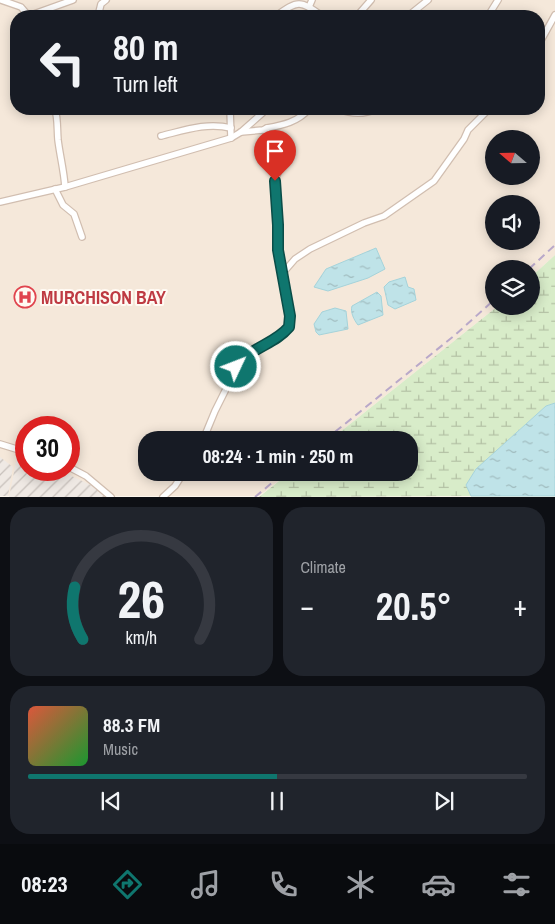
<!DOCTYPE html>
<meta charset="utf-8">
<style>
body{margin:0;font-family:"Archivo Narrow",sans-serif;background:#20242c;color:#f1f3f6;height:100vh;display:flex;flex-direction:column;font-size:19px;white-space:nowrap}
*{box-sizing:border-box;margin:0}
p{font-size:16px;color:#9ea1a6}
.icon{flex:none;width:28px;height:28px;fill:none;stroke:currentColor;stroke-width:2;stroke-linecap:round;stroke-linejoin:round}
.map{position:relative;height:497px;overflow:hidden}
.side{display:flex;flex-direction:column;gap:10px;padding:10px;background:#0d0f14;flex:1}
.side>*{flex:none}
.hud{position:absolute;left:10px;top:10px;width:535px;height:105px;border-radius:20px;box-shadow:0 2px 12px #0003;background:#171b24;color:#f1f3f6;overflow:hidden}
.needle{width:32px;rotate:290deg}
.controls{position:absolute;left:485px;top:130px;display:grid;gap:10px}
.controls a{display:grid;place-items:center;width:55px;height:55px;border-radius:50%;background:#171b24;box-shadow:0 2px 12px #0003;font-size:25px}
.speed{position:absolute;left:15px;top:416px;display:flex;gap:10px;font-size:25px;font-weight:700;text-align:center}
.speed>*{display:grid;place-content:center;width:65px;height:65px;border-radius:50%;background:#171b24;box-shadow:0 2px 12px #0003;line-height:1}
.speed .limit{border:8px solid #d22;background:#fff;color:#111}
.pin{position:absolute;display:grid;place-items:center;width:42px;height:42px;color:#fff;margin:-51px -21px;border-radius:50% 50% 50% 0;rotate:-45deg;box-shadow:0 0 5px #0007}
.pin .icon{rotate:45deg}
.me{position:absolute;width:55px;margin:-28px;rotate:47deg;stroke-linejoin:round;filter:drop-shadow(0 0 4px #0008)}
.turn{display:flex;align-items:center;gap:18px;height:105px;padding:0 20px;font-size:22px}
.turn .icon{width:65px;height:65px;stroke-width:2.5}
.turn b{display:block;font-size:35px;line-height:42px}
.big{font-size:38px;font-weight:700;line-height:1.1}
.side .widget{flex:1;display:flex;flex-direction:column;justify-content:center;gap:8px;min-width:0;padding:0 18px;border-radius:20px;background:#20242c}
.side .dial{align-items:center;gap:0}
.dial svg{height:130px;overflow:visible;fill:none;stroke:#363941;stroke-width:7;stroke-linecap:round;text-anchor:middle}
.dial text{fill:#f1f3f6;stroke:none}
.song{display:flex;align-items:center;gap:15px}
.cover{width:60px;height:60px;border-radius:8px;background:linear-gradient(135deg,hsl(10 70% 55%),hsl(130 70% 35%))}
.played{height:5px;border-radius:2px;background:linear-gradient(90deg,#0f766e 50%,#363941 50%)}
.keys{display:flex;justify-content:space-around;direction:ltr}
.heat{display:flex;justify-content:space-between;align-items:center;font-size:28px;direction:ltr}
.side .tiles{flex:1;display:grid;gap:10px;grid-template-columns:1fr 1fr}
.widget:last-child{grid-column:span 2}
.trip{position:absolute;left:138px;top:431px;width:280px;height:50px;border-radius:20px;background:#171b24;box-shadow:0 2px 12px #0003;font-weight:700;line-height:50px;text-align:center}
.dock{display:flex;height:80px;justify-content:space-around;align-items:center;background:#090b0e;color:#9ea1a6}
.dock .icon{width:35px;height:35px}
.dock .selected{color:#0f766e}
.dock b{font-size:22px;color:#f1f3f6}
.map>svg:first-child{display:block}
.residential{fill:#f5e8da;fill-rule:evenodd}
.industrial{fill:url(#industrial-furrows)}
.wetland{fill:url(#wetland-marsh)}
.water{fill:url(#water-ripples);stroke:#a5d3da}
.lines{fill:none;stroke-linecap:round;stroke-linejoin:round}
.minor-casing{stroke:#d1beb0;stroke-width:8}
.minor{stroke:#fff;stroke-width:5.5}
.rail{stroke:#b9a8c9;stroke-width:2;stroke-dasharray:8 5;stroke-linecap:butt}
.route-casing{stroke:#0a4d48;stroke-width:12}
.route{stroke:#0f766e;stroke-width:9}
.labels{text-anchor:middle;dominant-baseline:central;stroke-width:4;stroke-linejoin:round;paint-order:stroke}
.health-label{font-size:18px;font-weight:bold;fill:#be3a42;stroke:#fffaf3;text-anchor:start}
</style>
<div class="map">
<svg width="555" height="497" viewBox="0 0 555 497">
<defs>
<pattern id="industrial-furrows" width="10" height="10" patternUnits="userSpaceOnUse" patternTransform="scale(1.25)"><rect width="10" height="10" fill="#efe9e4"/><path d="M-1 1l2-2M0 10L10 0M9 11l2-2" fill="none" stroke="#c7c0bb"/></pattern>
<pattern id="wetland-marsh" width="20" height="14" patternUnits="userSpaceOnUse" patternTransform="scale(1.25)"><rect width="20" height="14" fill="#d8ecc9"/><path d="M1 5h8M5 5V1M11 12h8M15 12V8" fill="none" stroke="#b4c2a5"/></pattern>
<pattern id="water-ripples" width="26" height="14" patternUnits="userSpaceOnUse" patternTransform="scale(1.25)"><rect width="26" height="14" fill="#bfe3e8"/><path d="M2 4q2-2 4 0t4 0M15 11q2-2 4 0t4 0" fill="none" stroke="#a0bbbe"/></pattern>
</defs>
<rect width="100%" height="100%" fill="#fdf6ec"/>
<path class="residential" d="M0,0h555v255l-24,22v-8h-37v37h4l-168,134h-184v32l143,1 -30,23h-259zM16,16h523v93h-523zM494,139h37v37h-37zM494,204h37v37h-37zM26,428h43v42h-43z"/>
<g class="industrial">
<polygon points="0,457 13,467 8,496 0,496"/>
<polygon points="17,457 26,460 26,470 59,470 97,488 108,497 9,497"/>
</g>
<polygon class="wetland" points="555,255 555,403 546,406 476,469 466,485 471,496 259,497 289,473 409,472 409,440 330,440 498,306 531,306 531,277"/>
<g class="water">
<polygon points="376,248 385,269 368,278 328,291 314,287 326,269"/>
<polygon points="405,277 408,287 414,289 416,300 395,309 388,305 384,287 389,282"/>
<path d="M377,292l4,4 2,19 -25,10c-4,-5 -8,-13 -6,-19z"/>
<polygon points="335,308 346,311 348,329 319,335 316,332 314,324 322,312"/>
<polygon points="555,403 555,496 471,496 466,485 476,469 546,406"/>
</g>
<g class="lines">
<g class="minor-casing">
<g id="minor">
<polyline points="1,0 21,7 27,14 31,15 73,0"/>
<polyline points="309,7 312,0"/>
<polyline points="98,16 101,4 106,0"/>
<polyline points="189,16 198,16"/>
<path d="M276,16c22,-16 24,-16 46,0"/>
<polyline points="357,16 371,0"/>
<polyline points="408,16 428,0"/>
<polyline points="488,16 498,0"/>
<polyline points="539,44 555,15"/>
<path d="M55,109c3,10 2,20 3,31 2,16 6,31 7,47"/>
<polyline points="230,109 231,138"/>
<path d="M339,109c12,5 24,6 37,0"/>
<path d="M267,128c16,-3 31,-6 42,-19"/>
<path d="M161,136c24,-6 46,-14 70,-8"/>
<polyline points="55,189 63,205 74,214 82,237"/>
<polyline points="0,202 65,187 231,138 241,132 267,109"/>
<polyline points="282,274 295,259 310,249 364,223 384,216 434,181 464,139 468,130 489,109"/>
<path d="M203,440l12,-29 24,-48 16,-13 30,-18c4,-5 5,-10 5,-16l-12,-66v-25l-3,-44 4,-11v-9l-13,-29 1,-4 -4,2 -22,2"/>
<polyline points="0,444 26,452"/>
<polyline points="69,467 86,476 111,497"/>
<polyline points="163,497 175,486 184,472"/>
</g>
</g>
<use href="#minor" class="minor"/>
<g class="rail">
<polyline points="529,269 555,245"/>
<polyline points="325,440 455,335 494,300"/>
<polyline points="255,497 285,472"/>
</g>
</g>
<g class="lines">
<g class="route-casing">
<path id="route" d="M236,367c13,-19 39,-23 53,-40l1,-11 -12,-66v-25l-3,-44"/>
</g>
<use href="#route" class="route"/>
</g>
<defs>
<g id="hospital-ring" transform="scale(1.125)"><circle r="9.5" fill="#fffaf3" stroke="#e0444e" stroke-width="1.5"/><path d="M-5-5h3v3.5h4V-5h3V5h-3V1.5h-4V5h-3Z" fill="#e0444e"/></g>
</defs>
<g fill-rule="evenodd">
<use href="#hospital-ring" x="25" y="297"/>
</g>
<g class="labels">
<g class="health-label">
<text x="41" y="297">MURCHISON BAY</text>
</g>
</g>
</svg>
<div class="controls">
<a><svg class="needle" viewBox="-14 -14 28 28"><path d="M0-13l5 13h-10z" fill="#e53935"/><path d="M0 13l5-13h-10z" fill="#9ea1a6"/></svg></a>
<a><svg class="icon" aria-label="sound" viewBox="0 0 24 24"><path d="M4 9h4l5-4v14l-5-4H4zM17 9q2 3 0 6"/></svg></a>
<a><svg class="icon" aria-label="layers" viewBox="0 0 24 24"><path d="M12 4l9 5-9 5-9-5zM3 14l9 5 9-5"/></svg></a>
</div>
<div class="speed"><div class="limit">30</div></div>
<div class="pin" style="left:275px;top:181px;background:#d93025"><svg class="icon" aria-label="arrive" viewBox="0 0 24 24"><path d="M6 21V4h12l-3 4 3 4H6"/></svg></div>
<svg class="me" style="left:236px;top:367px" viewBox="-20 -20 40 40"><circle r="17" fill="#0f766e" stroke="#fff" stroke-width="3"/><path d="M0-11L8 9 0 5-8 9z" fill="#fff"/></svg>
<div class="trip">08:24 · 1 min · 250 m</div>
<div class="hud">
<div class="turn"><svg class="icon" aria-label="left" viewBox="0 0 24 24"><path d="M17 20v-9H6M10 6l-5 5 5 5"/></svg><div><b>80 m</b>Turn left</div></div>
</div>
</div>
<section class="side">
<div class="tiles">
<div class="widget dial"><svg viewBox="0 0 100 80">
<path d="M14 69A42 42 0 1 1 86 69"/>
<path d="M14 69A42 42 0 0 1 9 37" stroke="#0f766e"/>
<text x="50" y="56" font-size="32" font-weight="700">26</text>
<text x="50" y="72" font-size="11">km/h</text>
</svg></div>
<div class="widget"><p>Climate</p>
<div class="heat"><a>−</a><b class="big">20.5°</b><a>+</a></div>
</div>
<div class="widget">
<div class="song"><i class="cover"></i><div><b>88.3 FM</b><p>Music</p></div></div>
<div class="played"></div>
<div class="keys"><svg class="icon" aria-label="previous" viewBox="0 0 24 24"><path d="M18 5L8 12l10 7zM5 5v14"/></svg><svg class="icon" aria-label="pause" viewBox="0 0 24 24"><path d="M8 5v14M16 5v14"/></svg><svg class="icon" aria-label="next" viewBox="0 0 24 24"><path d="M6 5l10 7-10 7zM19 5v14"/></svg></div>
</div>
</div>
</section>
<nav class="dock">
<b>08:23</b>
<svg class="icon selected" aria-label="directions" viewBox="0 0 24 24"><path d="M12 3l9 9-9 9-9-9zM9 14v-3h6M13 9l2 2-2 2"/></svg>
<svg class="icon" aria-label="music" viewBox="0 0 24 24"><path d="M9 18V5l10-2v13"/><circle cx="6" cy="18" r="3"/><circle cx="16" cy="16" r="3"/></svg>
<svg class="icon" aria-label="phone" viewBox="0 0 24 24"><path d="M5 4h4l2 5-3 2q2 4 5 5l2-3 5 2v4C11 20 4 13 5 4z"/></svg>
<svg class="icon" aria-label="climate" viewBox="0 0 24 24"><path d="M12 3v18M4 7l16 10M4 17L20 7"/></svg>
<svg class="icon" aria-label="car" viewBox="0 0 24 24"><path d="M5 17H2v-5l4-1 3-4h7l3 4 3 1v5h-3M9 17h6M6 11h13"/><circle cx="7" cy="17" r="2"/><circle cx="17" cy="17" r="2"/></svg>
<svg class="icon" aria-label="filters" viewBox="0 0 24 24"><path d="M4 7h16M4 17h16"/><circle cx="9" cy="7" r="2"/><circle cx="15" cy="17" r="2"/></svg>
</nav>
